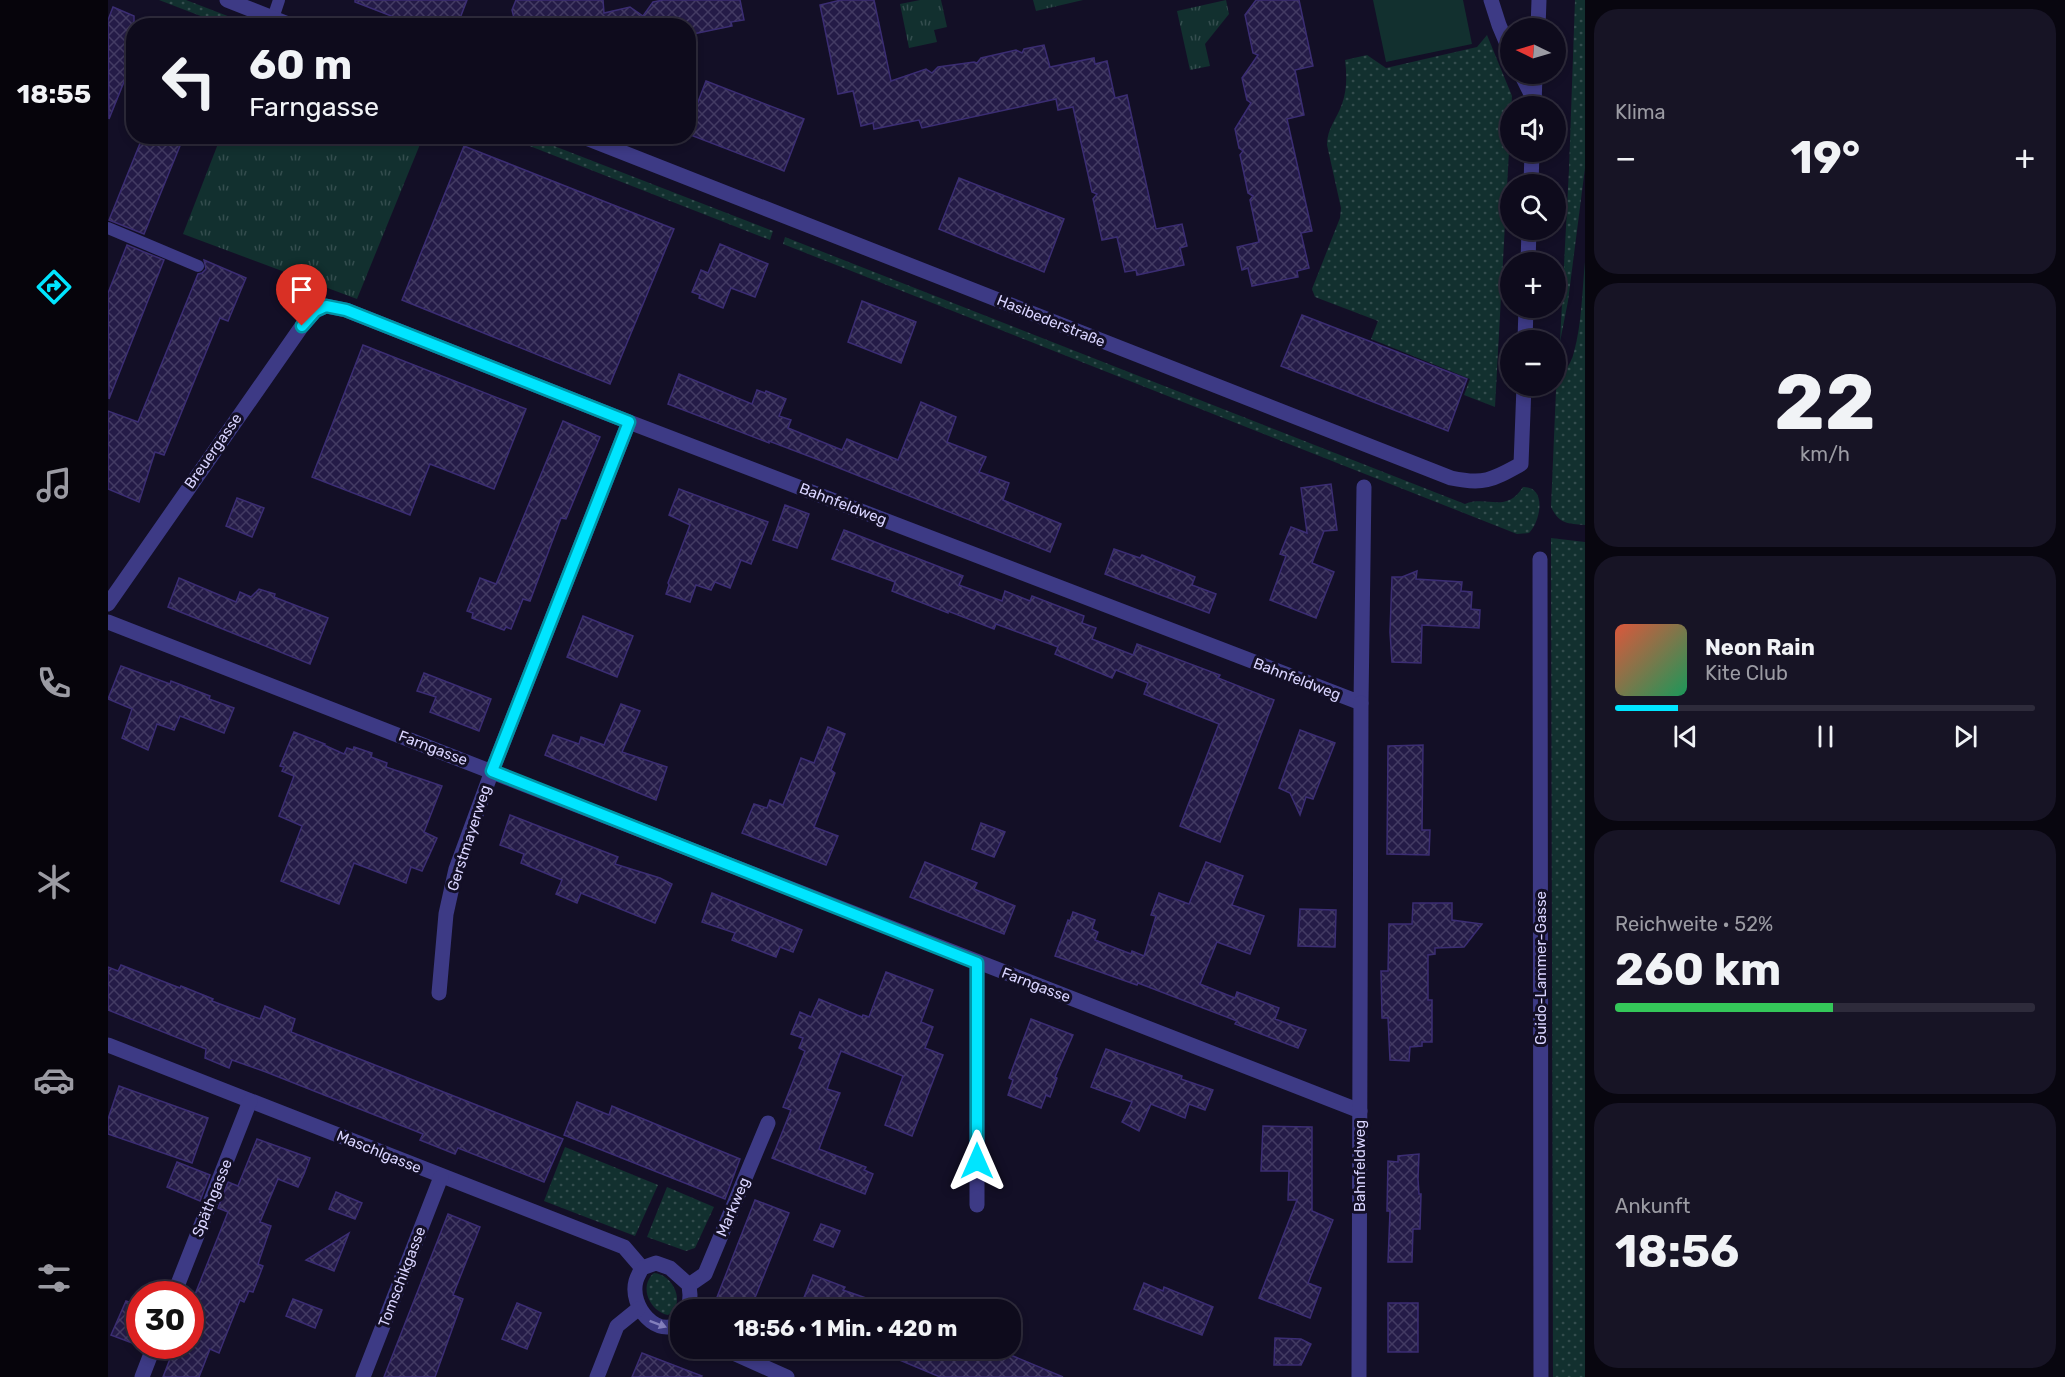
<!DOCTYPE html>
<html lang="de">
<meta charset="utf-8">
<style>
body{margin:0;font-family:Rubik,sans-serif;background:#171425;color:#f1f3f6;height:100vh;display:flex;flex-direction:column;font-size:22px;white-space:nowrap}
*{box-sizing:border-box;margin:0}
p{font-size:20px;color:#9b9ba3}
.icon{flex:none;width:33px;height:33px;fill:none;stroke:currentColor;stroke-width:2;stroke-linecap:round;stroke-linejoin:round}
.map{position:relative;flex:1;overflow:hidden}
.panel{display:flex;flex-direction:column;gap:9px;padding:9px;background:#08060f;width:480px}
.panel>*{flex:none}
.guide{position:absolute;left:18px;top:18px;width:570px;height:126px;border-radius:24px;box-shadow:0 3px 9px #0003,0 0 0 2px #2e2b3b;background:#0e0b1c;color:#f1f3f6;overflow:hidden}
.needle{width:39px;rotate:275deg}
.controls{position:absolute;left:1392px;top:18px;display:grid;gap:12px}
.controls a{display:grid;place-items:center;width:66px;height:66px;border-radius:50%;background:#0e0b1c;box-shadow:0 3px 9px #0003,0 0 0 2px #2e2b3b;font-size:30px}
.speed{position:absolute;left:18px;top:1281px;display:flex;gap:12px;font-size:30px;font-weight:700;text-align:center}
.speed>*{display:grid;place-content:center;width:78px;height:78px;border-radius:50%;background:#0e0b1c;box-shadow:0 3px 9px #0003,0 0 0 2px #2e2b3b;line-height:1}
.speed .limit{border:9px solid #d22;background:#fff;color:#111}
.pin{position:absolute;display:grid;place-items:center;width:51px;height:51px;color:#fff;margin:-62px -26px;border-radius:50% 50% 50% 0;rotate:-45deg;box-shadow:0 0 6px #0007}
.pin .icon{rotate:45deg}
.me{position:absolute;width:66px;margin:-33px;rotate:0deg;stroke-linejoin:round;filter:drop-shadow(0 0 4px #0008)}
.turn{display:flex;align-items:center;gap:21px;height:126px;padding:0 24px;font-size:27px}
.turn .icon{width:78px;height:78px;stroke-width:2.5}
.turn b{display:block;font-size:42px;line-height:51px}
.big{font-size:45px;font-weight:700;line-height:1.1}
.panel .card{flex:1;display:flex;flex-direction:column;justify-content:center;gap:9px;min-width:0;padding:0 21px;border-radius:24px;background:#171425}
.panel .dial{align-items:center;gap:0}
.dial b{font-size:78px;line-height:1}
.song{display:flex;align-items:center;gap:18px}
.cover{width:72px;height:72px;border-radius:9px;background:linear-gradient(135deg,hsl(10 70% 55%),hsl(150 70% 35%))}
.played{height:6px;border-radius:3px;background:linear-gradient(90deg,#00e5ff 15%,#2e2b3b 15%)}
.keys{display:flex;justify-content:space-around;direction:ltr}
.heat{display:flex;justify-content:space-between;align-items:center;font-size:33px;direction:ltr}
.charge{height:9px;border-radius:4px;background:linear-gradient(90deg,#34c759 52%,#2e2b3b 0)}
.trip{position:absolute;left:562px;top:1299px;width:351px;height:60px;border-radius:24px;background:#0e0b1c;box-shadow:0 3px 9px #0003,0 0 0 2px #2e2b3b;font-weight:700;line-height:60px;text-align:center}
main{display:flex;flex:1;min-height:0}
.tabs{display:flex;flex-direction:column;width:108px;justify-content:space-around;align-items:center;background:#06040b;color:#9b9ba3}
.tabs .icon{width:42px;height:42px}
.tabs .on{color:#00e5ff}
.tabs b{font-size:27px;color:#f1f3f6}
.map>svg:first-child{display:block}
.grass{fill:url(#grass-dots)}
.park{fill:url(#park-tufts)}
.pitch{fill:#12302f}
.building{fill:url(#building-cross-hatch);stroke:#3b2d73;stroke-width:1.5}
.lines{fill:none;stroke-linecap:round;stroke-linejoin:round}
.lane{stroke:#3d3a85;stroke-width:12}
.street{stroke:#3d3a85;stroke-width:15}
.oneway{fill:#837fbc}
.route-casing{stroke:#0095a6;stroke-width:15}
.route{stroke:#00e5ff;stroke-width:10}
.labels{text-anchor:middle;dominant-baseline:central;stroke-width:6;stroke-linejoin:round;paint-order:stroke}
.street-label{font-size:15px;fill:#d9d4ff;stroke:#130f26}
</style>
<main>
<nav class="tabs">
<b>18:55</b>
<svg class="icon on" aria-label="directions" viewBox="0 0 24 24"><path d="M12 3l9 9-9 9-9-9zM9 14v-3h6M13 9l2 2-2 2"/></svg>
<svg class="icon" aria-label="music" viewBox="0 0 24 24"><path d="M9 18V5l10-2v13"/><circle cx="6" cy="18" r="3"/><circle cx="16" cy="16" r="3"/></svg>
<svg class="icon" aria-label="phone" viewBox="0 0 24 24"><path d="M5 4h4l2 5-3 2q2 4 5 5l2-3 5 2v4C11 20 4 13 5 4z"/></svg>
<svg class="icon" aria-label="climate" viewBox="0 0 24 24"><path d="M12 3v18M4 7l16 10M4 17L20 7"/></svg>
<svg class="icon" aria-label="car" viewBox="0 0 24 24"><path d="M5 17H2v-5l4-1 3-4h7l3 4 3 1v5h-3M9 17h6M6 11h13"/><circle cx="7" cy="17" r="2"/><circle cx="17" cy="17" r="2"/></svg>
<svg class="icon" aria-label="filters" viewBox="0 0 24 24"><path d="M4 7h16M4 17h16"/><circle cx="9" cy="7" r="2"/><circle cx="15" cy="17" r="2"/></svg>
</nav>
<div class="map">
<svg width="1477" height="1377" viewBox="0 0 1477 1377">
<defs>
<pattern id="grass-dots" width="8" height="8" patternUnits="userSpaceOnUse" patternTransform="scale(1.5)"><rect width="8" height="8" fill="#12302f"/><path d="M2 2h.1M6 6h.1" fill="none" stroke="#344d4e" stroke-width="1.8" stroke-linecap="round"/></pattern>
<pattern id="park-tufts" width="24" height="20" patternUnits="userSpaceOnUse" patternTransform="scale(1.5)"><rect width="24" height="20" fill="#12302f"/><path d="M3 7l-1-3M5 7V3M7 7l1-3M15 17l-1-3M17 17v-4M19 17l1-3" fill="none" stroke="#344d4e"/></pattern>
<pattern id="building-cross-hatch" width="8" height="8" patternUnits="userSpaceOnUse" patternTransform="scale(1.5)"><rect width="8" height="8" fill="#241b47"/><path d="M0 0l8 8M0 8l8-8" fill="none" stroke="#433b63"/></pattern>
</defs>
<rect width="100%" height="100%" fill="#130f26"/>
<g class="grass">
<polygon points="51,0 78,0 143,25 116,25"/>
<polygon points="1467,0 1477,0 1477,168 1460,301 1452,342 1461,169"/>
<path d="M1379,35l25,61 -17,311 -31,-12 6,-16 -99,-40 7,-18 -63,-24 -3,-8 28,-71 1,-10 -14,-63c0,-17 10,-26 15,-41 5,-14 5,-29 3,-44l22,-5 19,13 91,-21z"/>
<polygon points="399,137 423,137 665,231 662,240"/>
<path d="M677,237l680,267c22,-9 41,10 58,-17 24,-1 18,34 6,46l-12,1 -734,-290z"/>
<path d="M1477,262v263c-18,-2 -25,0 -34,-18l5,-117c2,-12 15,-24 18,-38 8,-29 8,-61 11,-90z"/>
<polygon points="1443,538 1477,542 1477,1377 1445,1377"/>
<polygon points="457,1147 550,1185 527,1236 436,1201"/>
<polygon points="559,1187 606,1207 587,1248 578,1251 539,1237"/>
<path d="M546,1273c19,1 33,31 14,42 -18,-3 -30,-29 -14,-42z"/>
</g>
<g class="park">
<polygon points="812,0 833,0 839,27 826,30 829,42 801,48 792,4"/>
<polygon points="925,0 975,0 928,11"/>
<polygon points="1118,0 1121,14 1097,44 1102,66 1082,70 1069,11"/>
<polygon points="113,136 315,137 249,299 75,234"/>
</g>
<polygon class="pitch" points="1265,0 1355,0 1364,44 1278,62"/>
<g class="building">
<polygon points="247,0 359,0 349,26 309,26 247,2"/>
<polygon points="408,0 495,0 496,13 522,7 535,16 545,2 555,0 632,0 636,20 623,22 624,26 580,35 580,26 408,26 404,10"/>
<polygon points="733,0 766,0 783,81 818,69 824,73 830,67 866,62 869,63 873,58 908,50 914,53 916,49 936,45 942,67 986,58 987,64 999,61 1007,98 1019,95 1048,229 1074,224 1079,246 1072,248 1076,265 1029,275 1028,270 1017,272 1009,237 994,240 985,199 989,194 984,192 965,107 950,110 948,99 814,128 811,120 766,129 765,123 753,126 745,91 730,94 712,5"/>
<polygon points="1148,0 1191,0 1205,66 1187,70 1196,115 1179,119 1204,231 1193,233 1201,268 1189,271 1190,277 1144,286 1140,268 1134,270 1129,247 1151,242 1142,200 1145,196 1140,193 1132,155 1135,151 1131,148 1127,129 1143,103 1139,100 1134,78 1150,55 1145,53 1137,15"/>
<polygon points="5,7 26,16 26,57 1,119 0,20"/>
<polygon points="598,81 696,119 676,171 580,134 580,128"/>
<polygon points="35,136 76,136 36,234 1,220"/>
<polygon points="356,146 566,229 502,384 294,300"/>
<polygon points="851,178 956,219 936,272 831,229"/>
<polygon points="612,244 660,264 647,297 623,288 615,308 591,298 592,295 584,292 593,270 600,273"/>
<polygon points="19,245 56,260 1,399 0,293"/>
<polygon points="96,260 138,278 120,321 112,318 56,455 47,452 31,502 0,489 0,411 30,422 90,274 94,273 98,269"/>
<polygon points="754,301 808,322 793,363 740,342"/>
<polygon points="1194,315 1359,379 1340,431 1173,366"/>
<polygon points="255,345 418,409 386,489 322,464 302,515 204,477"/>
<polygon points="571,374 644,404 649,390 657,393 658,391 678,399 671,416 683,420 680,428 734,450 739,439 790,460 813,402 848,417 839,442 878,457 871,472 901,483 895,500 953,524 942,552 711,460 661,441 661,443 560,404"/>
<polygon points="455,421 492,437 458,519 453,518 422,601 415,599 403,629 398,627 396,630 364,618 365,613 359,611 372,578 388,584"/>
<polygon points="1223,484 1229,530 1216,531 1204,563 1226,572 1208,618 1162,600 1178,556 1172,554 1183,527 1199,533 1193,488"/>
<polygon points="571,489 660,522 643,564 633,560 622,588 607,582 603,590 588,585 582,602 558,594 561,585 560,583 582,525 561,515"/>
<polygon points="129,498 156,508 144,537 118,526"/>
<polygon points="677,505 701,514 689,548 665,540"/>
<polygon points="736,530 855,576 851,585 894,601 897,591 922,601 924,596 976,616 974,623 988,628 984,639 1025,655 1029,644 1112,675 1110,678 1166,700 1112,842 1072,826 1111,724 1036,694 1040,683 1008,670 1004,678 947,654 950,647 888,624 886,629 840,611 840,613 784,591 787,582 724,559"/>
<polygon points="1006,549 1032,558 1034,555 1087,577 1084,585 1108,594 1101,613 997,574"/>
<polygon points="1309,571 1308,579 1354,582 1353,591 1364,592 1363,609 1372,610 1371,628 1314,625 1313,663 1284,662 1282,632 1284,577 1294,577"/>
<polygon points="71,578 128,602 132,592 143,597 151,589 167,594 166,597 220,618 202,664 60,607"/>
<polygon points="475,616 525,636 509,677 459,657"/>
<polygon points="13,666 62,684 63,681 102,696 101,699 126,708 116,733 72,716 66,730 49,724 40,750 14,738 24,709 0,699"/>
<polygon points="316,673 383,699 371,731 322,712 328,697 309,691"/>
<polygon points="513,704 532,711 514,752 559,767 548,800 437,755 445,735 471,744 473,737 496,745"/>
<polygon points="720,727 737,734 723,770 727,773 706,827 730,836 718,865 634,833 646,804 659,808 662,800 675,805 693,758 706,763"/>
<polygon points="1192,730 1227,743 1205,799 1198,797 1192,815 1182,793 1171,788"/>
<polygon points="186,732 217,744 216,745 236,754 239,748 245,750 246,747 264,753 263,757 279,763 278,767 334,786 316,832 329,838 314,871 303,867 298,883 246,863 231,904 173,881 194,826 171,816 186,776 174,771 176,767 172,766"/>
<polygon points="1315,745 1314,830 1322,830 1321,855 1279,854 1280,746"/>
<polygon points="402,815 510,857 507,864 552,878 564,884 547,923 473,893 469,903 448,894 454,880 413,863 416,854 392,845"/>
<polygon points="873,823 897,832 886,857 864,849"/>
<polygon points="817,862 869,883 866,889 907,906 896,934 802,897"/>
<polygon points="1098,862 1135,876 1124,905 1156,916 1142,954 1109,942 1092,984 1127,998 1129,992 1171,1008 1167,1019 1198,1030 1190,1048 1127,1024 1129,1021 1030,983 1029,985 947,956 960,920 962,921 965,912 987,920 984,929 990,932 987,940 1023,954 1024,951 1036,956 1048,916 1043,915 1051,893 1081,904"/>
<polygon points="604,893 694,930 685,952 672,947 668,957 624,940 627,933 594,922"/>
<polygon points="1305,903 1344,903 1344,920 1374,924 1356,947 1327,948 1327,954 1320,955 1320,1000 1324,1000 1324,1042 1314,1042 1314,1046 1302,1047 1301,1061 1282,1060 1280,1018 1274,1018 1273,971 1280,971 1281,924 1304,924"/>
<polygon points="1192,909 1228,910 1227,947 1190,946"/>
<polygon points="13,965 72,988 73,986 105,999 104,1001 152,1019 157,1006 187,1019 183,1032 455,1139 436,1182 350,1148 347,1154 312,1140 315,1134 158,1072 124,1060 121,1068 97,1058 98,1049 0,1010 0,967 10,971"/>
<polygon points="778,972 825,990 813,1022 825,1027 817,1048 835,1055 804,1136 777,1125 795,1076 733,1051 719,1089 732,1093 711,1149 758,1167 756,1170 765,1174 757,1194 664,1158 683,1110 675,1107 697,1051 691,1048 695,1038 683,1034 692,1012 703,1017 711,999 754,1017 755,1015 761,1017"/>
<polygon points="923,1019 965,1035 947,1077 949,1078 942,1097 938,1095 933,1108 900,1095 905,1080 901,1078"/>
<polygon points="998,1049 1074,1076 1073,1079 1105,1090 1097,1110 1081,1104 1077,1118 1043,1104 1031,1131 1014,1122 1024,1102 983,1087"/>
<polygon points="11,1086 100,1118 84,1163 0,1134 0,1119"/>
<polygon points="469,1102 501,1115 504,1106 632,1159 617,1199 456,1135"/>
<polygon points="1155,1126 1204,1127 1204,1211 1225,1220 1200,1283 1213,1288 1202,1318 1151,1298 1189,1200 1180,1200 1181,1171 1153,1171"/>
<polygon points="149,1139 202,1158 196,1174 190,1187 170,1179 152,1222 163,1226 150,1264 155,1266 145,1292 141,1291 136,1302 132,1300 111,1353 102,1349 91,1377 55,1377 67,1346 82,1346 82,1307 120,1212 110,1208 120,1182 130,1186"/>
<polygon points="1311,1154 1310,1179 1311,1194 1313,1194 1312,1229 1305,1229 1304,1262 1280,1262 1282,1211 1279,1211 1280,1161 1290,1162 1290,1156"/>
<polygon points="69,1162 102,1175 92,1201 59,1187"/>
<polygon points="228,1192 254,1203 247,1219 221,1209"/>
<polygon points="647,1200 681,1213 642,1310 604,1310"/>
<polygon points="340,1214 372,1227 345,1295 355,1299 327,1377 276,1377"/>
<polygon points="713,1224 732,1231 725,1247 706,1240"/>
<polygon points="241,1233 226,1271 198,1260"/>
<polygon points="705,1275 737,1287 735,1290 784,1307 783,1310 691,1310"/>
<polygon points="1036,1283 1055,1291 1056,1287 1105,1307 1094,1335 1026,1309"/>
<polygon points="185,1299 214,1310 207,1328 178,1316"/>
<polygon points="18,1301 32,1306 32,1346 3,1335"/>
<polygon points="409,1303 433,1313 419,1349 394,1339"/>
<rect x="1280" y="1303" width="30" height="49"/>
<polygon points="1167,1338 1193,1339 1203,1344 1193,1365 1166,1365"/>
<polygon points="763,1348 839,1348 858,1356 860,1348 886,1348 955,1377 832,1377"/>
<polygon points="534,1353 594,1376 593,1377 524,1377"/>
</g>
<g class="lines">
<g class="lane">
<polyline points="165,18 171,0"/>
<polyline points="0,228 90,266"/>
</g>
<g class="street">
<polyline points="119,0 185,26"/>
<polyline points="1383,0 1391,25 1402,51"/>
<polyline points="1430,28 1431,0"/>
<polyline points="1413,74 1425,98"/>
<polyline points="1426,106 1427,74"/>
<path d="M473,136l870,342c33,7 41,2 70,-14l3,-78"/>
<polyline points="1423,184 1424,152"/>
<polyline points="1420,262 1421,230"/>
<polyline points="1417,340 1418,308"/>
<polyline points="1432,559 1433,1377"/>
<polyline points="0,604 194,326 207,311 218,306 238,310 521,422 1253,703 1256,487"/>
<polyline points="0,622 1252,1111"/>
<polyline points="869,963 869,1205"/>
<polyline points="331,993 338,914 348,869 384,771 521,422"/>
<polyline points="0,1045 516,1247 534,1268"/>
<polyline points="581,1285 597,1274 660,1123"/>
<polyline points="66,1294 142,1101"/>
<path d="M573,1322c-24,18 -52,-16 -45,-41 1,-4 4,-9 6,-13l14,-5 14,5 19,17 1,10 -1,15"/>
<polyline points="614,1348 679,1377"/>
<polyline points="34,1377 46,1346"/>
<polyline points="255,1377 333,1177"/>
<polyline points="489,1377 509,1326 530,1309"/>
<polyline points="1251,1377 1253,703"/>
</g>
</g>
<defs><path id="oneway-solid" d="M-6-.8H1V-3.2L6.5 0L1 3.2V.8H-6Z" transform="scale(1.5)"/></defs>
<use class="oneway" href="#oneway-solid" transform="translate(550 1324) rotate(21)"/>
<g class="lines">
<g class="route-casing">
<polyline id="route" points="194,326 207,311 218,306 238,310 521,422 384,771 869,963 869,1161"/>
</g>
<use href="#route" class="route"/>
</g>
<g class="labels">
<g class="street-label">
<text transform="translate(943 321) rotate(22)">Hasibederstraße</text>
<text transform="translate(105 451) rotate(-55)">Breuergasse</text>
<text transform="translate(735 504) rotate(21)">Bahnfeldweg</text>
<text transform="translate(1189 679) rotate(21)">Bahnfeldweg</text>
<text transform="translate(325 748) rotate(21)">Farngasse</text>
<text transform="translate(361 838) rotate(-72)">Gerstmayerweg</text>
<text transform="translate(1433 968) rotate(-90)">Guido-Lammer-Gasse</text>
<text transform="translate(928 985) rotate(21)">Farngasse</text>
<text transform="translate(271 1152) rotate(22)">Maschlgasse</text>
<text transform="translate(1252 1166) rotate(-90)">Bahnfeldweg</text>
<text transform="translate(104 1198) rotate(-68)">Späthgasse</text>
<text transform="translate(625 1207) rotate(-67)">Markweg</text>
<text transform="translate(294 1277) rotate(-69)">Tomschikgasse</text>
</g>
</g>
</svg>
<div class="controls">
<a><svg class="needle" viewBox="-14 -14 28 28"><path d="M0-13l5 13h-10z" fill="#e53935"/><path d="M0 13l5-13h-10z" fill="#9b9ba3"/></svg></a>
<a><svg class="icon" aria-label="sound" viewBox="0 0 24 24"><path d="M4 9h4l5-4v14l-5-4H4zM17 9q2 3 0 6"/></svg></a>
<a><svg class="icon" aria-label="search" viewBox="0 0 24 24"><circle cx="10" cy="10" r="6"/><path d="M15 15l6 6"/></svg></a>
<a>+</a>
<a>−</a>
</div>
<div class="speed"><div class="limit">30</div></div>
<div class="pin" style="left:194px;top:326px;background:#d93025"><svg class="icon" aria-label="arrive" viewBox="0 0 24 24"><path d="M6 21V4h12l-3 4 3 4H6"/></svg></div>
<svg class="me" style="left:869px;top:1161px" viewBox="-20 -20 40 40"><path d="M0-17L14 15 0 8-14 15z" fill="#00e5ff" stroke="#fff" stroke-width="4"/></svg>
<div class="trip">18:56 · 1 Min. · 420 m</div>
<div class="guide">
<div class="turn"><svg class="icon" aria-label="left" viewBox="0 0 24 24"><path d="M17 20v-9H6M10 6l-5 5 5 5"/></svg><div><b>60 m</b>Farngasse</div></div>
</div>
</div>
<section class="panel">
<div class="card"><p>Klima</p>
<div class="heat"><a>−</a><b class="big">19°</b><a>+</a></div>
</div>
<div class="card dial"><b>22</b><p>km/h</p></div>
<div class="card">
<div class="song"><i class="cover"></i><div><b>Neon Rain</b><p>Kite Club</p></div></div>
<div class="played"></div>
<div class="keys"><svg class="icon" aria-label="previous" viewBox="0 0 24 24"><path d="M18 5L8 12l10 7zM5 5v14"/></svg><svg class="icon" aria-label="pause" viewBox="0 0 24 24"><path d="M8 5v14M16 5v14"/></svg><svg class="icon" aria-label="next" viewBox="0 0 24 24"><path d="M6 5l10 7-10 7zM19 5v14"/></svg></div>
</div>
<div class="card"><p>Reichweite · 52%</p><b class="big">260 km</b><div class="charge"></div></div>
<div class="card"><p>Ankunft</p><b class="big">18:56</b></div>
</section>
</main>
